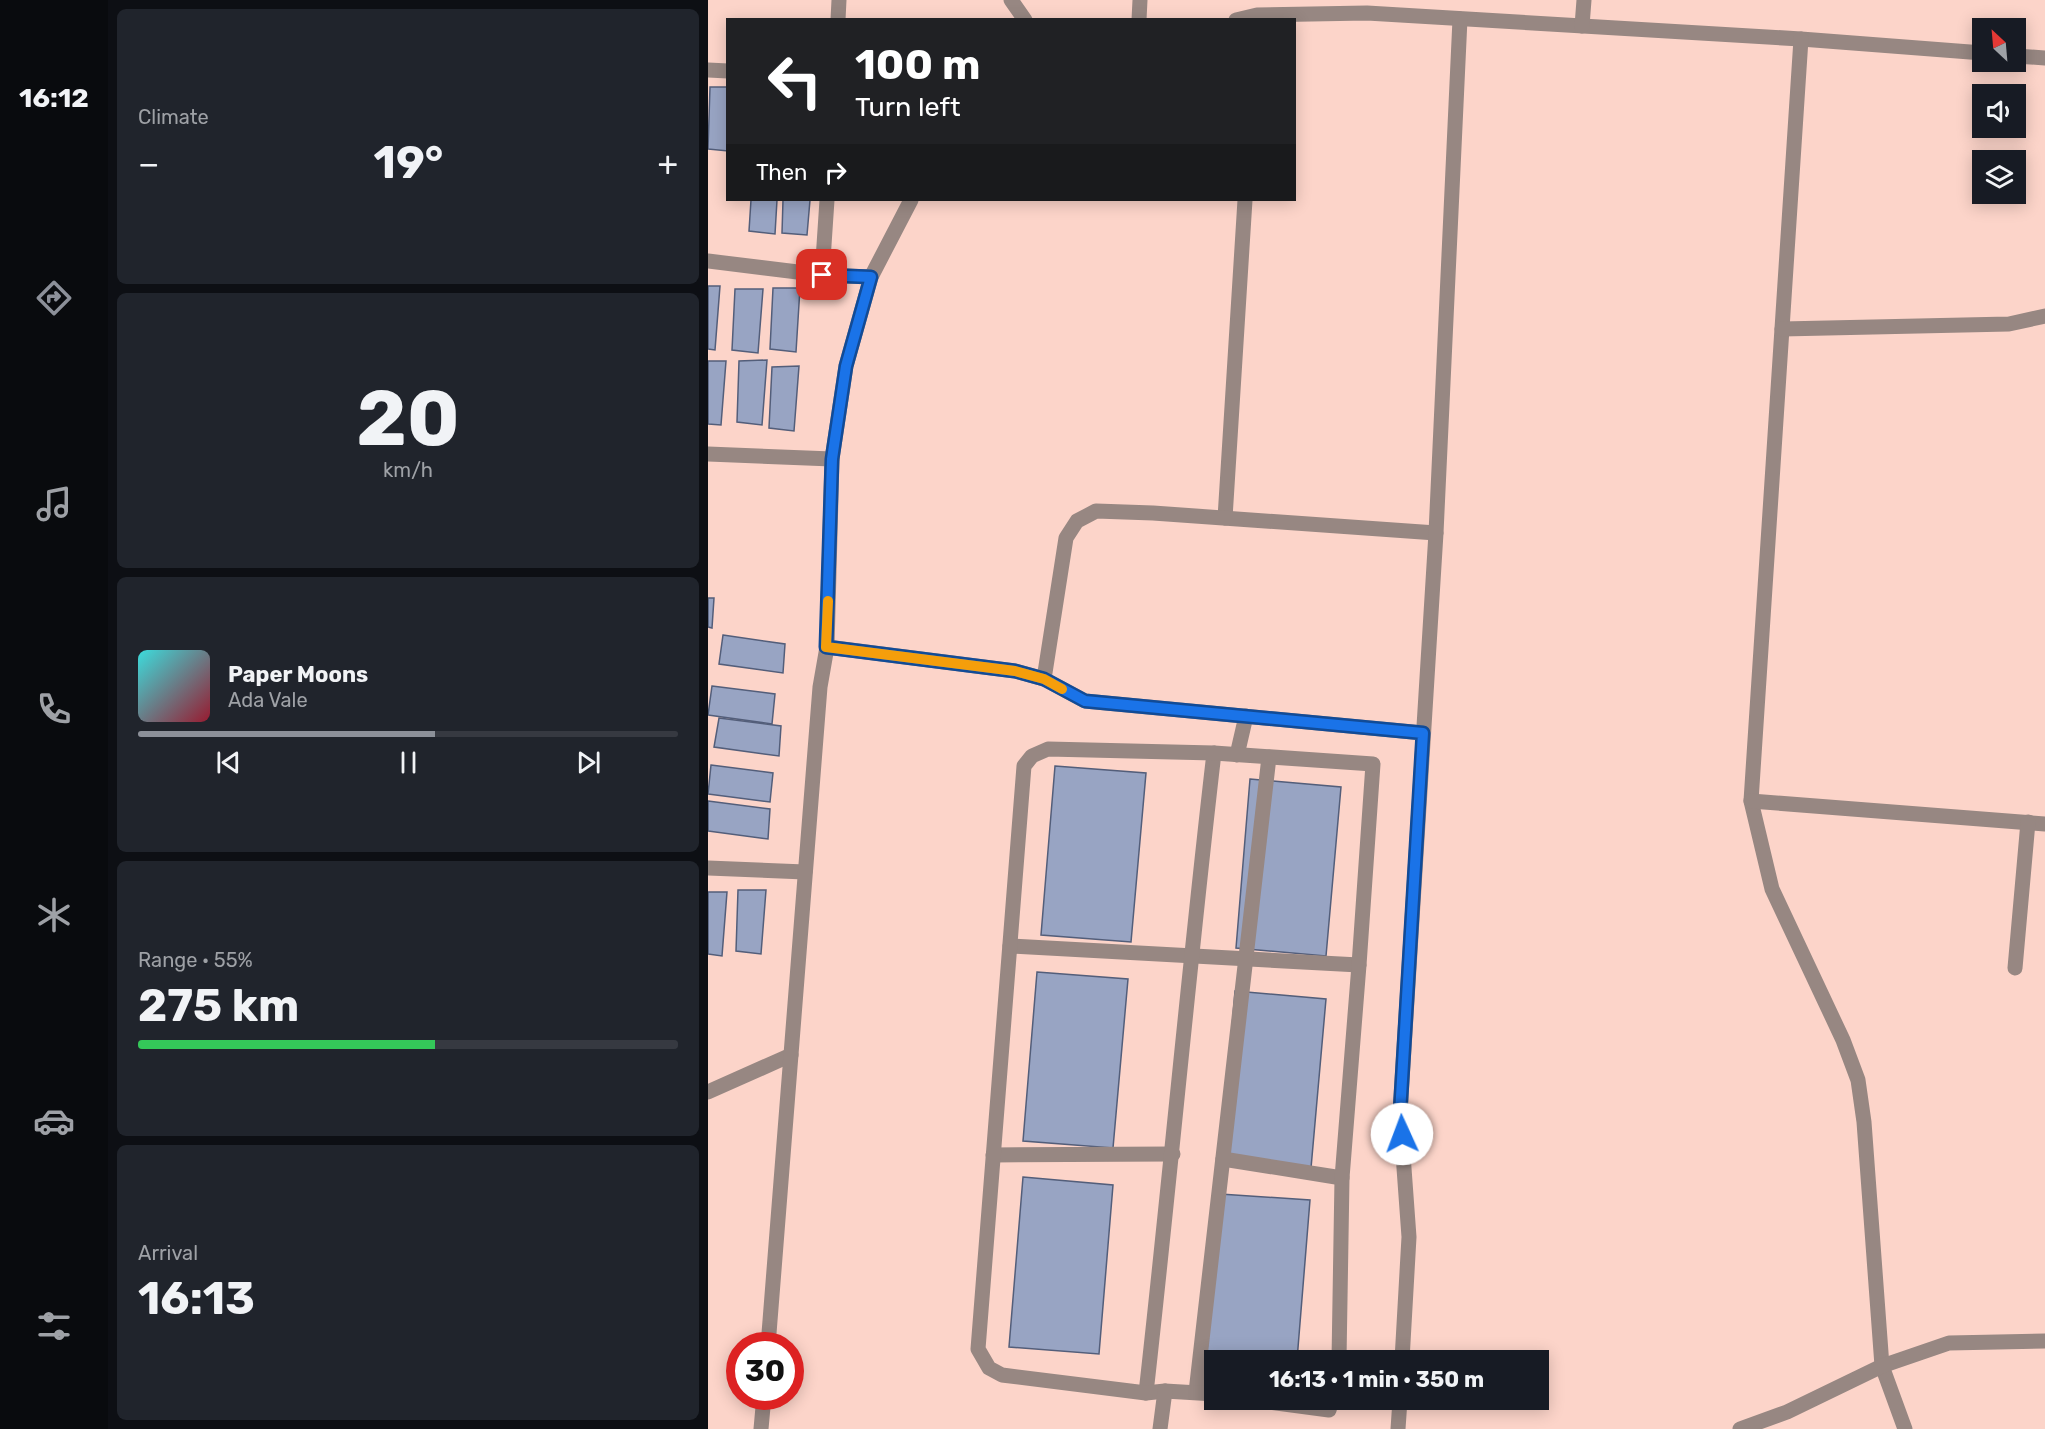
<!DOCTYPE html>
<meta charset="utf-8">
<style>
body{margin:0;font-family:Rubik,sans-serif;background:#20242c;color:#f1f3f6;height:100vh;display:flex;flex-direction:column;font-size:22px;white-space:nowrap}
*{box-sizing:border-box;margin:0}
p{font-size:20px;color:#9ea1a6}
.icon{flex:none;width:33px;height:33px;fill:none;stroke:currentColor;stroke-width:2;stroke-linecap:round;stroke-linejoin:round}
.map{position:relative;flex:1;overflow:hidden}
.sheet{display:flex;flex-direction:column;gap:9px;padding:9px;background:#0d0f14;width:600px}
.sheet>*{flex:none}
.hud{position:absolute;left:18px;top:18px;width:570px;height:183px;border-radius:0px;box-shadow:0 3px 15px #0003;background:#202124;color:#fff;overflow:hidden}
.needle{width:39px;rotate:334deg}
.fabs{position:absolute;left:1264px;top:18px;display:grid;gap:12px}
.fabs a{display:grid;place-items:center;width:54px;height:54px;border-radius:0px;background:#171b24;box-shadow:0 3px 15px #0003;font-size:30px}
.speed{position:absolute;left:18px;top:1332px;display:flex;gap:12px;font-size:30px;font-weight:700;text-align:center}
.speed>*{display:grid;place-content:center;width:78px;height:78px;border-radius:50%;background:#171b24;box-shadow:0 3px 15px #0003;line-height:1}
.speed .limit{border:9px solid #d22;background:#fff;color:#111}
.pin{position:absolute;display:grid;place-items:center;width:51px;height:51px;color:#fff;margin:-26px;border-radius:12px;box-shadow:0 3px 9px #0006}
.me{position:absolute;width:66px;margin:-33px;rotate:358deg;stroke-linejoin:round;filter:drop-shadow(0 0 4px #0008)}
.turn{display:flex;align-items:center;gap:21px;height:126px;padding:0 30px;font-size:27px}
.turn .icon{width:78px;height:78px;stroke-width:2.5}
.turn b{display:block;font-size:42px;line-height:51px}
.then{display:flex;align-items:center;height:57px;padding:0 30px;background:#0003;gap:12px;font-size:22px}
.big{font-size:45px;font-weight:700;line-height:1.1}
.sheet .tile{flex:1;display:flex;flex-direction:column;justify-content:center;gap:9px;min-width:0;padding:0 21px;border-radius:9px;background:#20242c}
.sheet .dial{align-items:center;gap:0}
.dial b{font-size:78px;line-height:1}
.song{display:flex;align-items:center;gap:18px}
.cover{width:72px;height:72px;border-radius:9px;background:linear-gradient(135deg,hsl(180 70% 55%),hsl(350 70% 35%))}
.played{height:6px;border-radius:3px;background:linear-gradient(90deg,#8c9099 55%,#363941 55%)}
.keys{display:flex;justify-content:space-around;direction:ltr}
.heat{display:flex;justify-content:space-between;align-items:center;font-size:33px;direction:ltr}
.charge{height:9px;border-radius:4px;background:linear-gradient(90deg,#34c759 55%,#363941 0)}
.trip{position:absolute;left:496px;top:1350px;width:345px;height:60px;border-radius:0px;background:#171b24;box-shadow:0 3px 15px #0003;font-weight:700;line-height:60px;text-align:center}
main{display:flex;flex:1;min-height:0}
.tabs{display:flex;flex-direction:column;width:108px;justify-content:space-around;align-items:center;background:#090b0e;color:#9ea1a6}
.tabs .icon{width:42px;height:42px}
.tabs .selected{color:#8c9099}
.tabs b{font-size:27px;color:#f1f3f6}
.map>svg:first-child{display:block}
.building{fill:#98a4c3;stroke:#535e7a;stroke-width:1.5}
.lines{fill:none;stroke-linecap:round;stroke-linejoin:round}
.minor{stroke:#978782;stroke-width:15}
.route-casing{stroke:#114b97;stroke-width:15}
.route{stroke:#1a73e8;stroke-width:10}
.slow{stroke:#f59e0b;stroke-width:10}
</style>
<main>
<nav class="tabs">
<b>16:12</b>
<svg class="icon selected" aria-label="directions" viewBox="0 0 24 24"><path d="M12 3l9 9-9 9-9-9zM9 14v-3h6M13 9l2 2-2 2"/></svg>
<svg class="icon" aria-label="music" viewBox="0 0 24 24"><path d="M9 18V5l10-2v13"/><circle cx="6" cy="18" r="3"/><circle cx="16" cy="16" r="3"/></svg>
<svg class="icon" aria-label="phone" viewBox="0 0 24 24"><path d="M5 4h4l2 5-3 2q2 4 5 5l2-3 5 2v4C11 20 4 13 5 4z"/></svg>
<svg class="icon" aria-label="climate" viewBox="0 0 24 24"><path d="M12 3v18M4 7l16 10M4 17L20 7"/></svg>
<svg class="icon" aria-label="car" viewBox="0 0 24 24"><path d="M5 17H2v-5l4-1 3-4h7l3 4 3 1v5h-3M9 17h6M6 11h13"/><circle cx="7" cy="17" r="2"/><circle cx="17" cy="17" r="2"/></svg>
<svg class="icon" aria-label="filters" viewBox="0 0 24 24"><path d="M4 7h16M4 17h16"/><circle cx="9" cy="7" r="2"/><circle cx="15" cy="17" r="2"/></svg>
</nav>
<section class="sheet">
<div class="tile"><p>Climate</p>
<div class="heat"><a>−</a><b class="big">19°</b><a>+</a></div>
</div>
<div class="tile dial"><b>20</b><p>km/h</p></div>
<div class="tile">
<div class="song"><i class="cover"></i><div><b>Paper Moons</b><p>Ada Vale</p></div></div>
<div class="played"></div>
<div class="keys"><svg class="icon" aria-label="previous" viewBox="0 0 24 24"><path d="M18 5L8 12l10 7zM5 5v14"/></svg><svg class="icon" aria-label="pause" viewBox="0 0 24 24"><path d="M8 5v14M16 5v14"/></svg><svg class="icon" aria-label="next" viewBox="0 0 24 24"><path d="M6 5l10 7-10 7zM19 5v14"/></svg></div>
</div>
<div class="tile"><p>Range · 55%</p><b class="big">275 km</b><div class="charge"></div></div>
<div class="tile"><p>Arrival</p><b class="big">16:13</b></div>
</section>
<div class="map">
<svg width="1337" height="1429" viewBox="0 0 1337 1429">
<rect width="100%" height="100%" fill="#fcd4c9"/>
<g class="building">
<polygon points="2,87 20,87 20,151 0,149"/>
<polygon points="43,200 69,200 67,234 41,231"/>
<polygon points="75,200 102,200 99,235 74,233"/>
<polygon points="0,286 12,286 7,350 0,349"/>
<polygon points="65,288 92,288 88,352 62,349"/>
<polygon points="27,289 55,289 50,353 24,350"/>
<polygon points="59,360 54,425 29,422 31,361"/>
<polygon points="0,361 18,361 13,425 0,424"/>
<polygon points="91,366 86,431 61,428 64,367"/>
<polygon points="0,598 6,598 4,628 0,627"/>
<polygon points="15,635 77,644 75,673 11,664"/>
<polygon points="4,686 67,694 64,724 0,715"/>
<polygon points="11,718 73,726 71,756 6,747"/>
<polygon points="3,765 65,773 62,802 0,794"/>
<polygon points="347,766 438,773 423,942 333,935"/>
<polygon points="542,779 633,787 618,956 528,948"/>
<polygon points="0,801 62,809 60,839 0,831"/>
<polygon points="30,890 58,890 53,954 28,951"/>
<polygon points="0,892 19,892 14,956 0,954"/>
<polygon points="329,972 420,979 405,1148 315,1141"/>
<polygon points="527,991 618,999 603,1168 513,1161"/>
<polygon points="315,1177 405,1185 391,1354 301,1347"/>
<polygon points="512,1194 602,1200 589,1360 507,1360 507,1363 498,1363"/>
</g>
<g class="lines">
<g class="minor">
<polyline points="303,0 317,20"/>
<polyline points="130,20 131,0"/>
<polyline points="431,20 432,0"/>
<polyline points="528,20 549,15 659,13 1093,39 1275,53"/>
<polyline points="874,26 876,0"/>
<polyline points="1093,39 1043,801 1064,889 1135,1040 1150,1080 1156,1122 1174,1366 1197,1429"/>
<polyline points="1308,56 1337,58"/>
<polyline points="0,70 20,71"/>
<polyline points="0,261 114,275 163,277"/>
<polyline points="114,275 119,200"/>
<polyline points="1074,329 1301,324 1337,316"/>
<polyline points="0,454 124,459"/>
<polyline points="517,518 537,200"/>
<polyline points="119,647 307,671 336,679 377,701 715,733"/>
<polyline points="336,679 358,538 369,521 388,511 445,513 728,533"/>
<polyline points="529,755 538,716"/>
<polyline points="1043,801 1337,824"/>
<polyline points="0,868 97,872"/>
<polyline points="302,946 651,965"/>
<polyline points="1307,968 1320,822"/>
<polyline points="0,1092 83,1055"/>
<polyline points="285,1155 465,1154"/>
<polyline points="515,1159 634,1178"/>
<polyline points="60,1346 112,687 119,647 124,459 138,366 163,277 203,200"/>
<polyline points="694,1360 701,1237 692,1113 728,533 752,19"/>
<polyline points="488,1392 561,757"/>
<path d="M438,1393c24,-213 43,-427 68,-640"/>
<polyline points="507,1394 457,1391 438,1393 294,1375 281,1368 270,1349 316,766 324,756 340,749 506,753 665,764 651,965 634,1178 631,1360"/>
<polyline points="545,1400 621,1410 624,1400"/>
<polyline points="53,1429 56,1396"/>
<polyline points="452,1429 457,1391"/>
<polyline points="690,1429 692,1400"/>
<polyline points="1032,1429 1079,1412 1174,1366 1241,1343 1337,1341"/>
</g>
</g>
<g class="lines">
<g class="route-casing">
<polyline id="route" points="114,275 163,277 138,366 124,459 118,647 307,671 336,679 377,701 715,733 692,1113 694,1134"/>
</g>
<use href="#route" class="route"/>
<polyline class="slow" points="120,601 118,647 307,671 336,679 354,689"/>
</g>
</svg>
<div class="fabs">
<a><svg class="needle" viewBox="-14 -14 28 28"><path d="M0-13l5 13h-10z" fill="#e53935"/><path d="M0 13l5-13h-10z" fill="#9ea1a6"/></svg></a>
<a><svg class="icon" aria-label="sound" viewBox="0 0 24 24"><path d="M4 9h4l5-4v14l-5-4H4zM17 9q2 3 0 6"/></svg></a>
<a><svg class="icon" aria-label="layers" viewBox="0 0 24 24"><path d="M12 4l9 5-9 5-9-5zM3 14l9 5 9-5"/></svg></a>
</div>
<div class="speed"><div class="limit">30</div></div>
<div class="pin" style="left:114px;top:275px;background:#d93025"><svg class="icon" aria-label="arrive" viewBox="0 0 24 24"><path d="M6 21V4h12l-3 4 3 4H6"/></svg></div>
<svg class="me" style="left:694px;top:1134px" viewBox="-20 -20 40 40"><circle r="19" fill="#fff"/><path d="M0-13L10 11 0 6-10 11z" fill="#1a73e8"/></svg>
<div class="trip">16:13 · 1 min · 350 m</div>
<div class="hud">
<div class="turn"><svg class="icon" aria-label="left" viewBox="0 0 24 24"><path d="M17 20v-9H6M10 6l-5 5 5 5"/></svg><div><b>100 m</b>Turn left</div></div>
<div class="then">Then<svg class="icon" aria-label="right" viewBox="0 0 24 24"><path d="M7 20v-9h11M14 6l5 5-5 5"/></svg></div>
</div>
</div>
</main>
